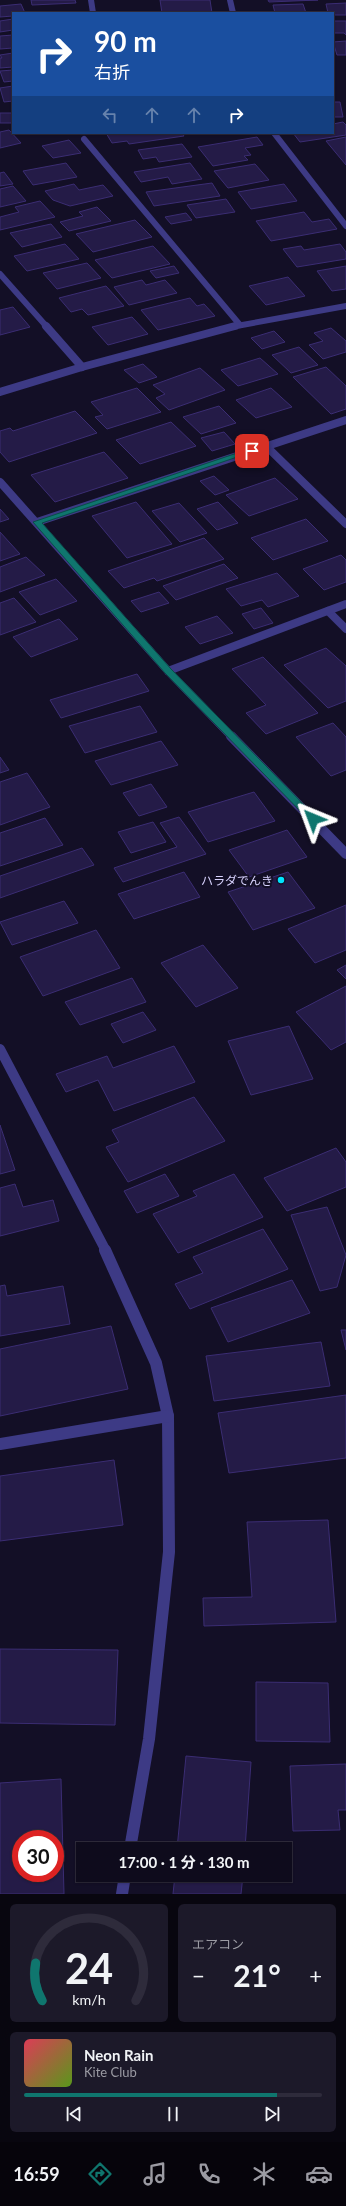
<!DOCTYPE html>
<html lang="ja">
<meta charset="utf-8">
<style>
body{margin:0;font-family:Lato,"Noto Sans JP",sans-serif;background:#1c1929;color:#f1f3f6;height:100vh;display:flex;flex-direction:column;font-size:15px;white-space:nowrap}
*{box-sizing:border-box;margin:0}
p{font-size:13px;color:#9b9ba3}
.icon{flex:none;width:22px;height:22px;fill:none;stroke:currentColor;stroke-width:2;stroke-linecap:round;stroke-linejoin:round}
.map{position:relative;height:1894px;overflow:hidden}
.details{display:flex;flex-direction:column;gap:10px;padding:10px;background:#08060f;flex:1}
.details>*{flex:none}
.hud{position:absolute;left:12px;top:12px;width:322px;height:122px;border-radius:0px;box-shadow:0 1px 3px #0004,0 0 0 1px #2e2b3b;background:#1a4fa0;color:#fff;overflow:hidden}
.speed{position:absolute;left:12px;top:1830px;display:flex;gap:8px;font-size:20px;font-weight:700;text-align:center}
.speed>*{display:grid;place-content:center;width:52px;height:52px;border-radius:50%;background:#0e0b1c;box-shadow:0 1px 3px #0004,0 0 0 1px #2e2b3b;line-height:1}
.speed .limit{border:6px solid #d22;background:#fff;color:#111}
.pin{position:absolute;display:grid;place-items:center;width:34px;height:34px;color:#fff;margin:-17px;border-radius:8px;box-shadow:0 2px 6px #0006}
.me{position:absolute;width:44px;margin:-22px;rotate:316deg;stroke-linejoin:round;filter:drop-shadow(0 0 3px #0008)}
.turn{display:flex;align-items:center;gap:14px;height:84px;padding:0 16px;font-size:18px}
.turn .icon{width:52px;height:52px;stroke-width:2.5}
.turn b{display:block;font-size:28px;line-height:34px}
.lanes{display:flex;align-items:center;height:38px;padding:0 16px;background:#0003;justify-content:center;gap:20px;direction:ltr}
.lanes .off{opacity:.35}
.big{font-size:30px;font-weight:700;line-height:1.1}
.details .card{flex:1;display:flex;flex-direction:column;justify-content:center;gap:6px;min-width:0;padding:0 14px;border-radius:6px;background:#1c1929}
.details .dial{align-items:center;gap:0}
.dial svg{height:104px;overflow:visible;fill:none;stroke:#2e2b3b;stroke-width:7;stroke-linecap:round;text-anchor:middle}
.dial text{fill:#f1f3f6;stroke:none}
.song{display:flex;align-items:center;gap:12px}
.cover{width:48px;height:48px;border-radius:6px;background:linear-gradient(135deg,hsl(350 70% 55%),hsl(90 70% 35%))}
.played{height:4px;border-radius:2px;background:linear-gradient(90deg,#0f766e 85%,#2e2b3b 85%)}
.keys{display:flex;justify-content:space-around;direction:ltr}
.heat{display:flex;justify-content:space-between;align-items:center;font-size:22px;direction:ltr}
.details .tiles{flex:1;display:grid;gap:10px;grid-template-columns:1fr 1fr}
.card:last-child{grid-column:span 2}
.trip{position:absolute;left:76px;top:1842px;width:216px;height:40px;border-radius:0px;background:#0e0b1c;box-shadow:0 1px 3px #0004,0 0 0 1px #2e2b3b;font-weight:700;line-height:40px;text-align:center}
.tab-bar{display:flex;height:64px;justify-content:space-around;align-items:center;background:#06040b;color:#9b9ba3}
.tab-bar .icon{width:28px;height:28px}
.tab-bar .current{color:#0f766e}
.tab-bar b{font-size:18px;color:#f1f3f6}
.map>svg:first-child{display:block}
.building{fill:#241b47;stroke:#3b2d73;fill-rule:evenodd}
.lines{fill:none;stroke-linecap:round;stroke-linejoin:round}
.minor-far3{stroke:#3d3a85;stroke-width:6}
.minor-far2{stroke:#3d3a85;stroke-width:8}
.minor-far1{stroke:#3d3a85;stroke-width:10}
.minor{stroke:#3d3a85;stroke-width:12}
.route{fill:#0f766e;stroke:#0a4d48}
.poi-dot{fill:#00e5ff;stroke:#130f26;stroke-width:1.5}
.labels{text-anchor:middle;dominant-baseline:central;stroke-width:4;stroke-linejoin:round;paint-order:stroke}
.poi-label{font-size:12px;fill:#d9d4ff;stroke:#130f26;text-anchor:end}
</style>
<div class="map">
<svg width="346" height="1894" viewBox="0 0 346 1894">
<rect width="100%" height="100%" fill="#130f26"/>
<g class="building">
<polygon points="31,0 75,0 76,3 32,5"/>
<polygon points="160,0 210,0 212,13 162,13"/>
<polygon points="268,0 318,0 269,2"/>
<polygon points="346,3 346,15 333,15 333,13 328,13 326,4"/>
<polygon points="21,4 25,13 13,13 13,16 0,17 0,6"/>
<polygon points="303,4 306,13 275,13 273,5"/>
<polygon points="13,19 13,30 0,32 0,21"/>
<polygon points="333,21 346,21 346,35 344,33 334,33"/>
<polygon points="13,35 13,48 0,49 0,36"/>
<polygon points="346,41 346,55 337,55 333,42"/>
<polygon points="13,53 13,67 0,68 0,58 2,58 0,55"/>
<polygon points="13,70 13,81 4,82 0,71"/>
<polygon points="13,86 13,101 4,102 0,88"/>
<polygon points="333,102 340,102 343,117 333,117"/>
<rect x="0" y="113" width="13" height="10"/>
<polygon points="343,122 346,125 346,135 300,142 293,133 333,133 333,124"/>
<polygon points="9,130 21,143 0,148 0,132"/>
<polygon points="106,133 182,133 184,136 129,144 127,141 112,143"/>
<polygon points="257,137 263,145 245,148 251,155 244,156 248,160 213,166 198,147"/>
<polygon points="346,137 346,165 326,141"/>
<polygon points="69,140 81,153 53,158 42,146"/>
<polygon points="182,144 192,157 159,162 156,157 143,159 138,150"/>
<polygon points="66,163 77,177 33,185 23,171"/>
<polygon points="190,163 202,179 172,184 168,177 141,182 134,172"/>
<polygon points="255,164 269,180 228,188 214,171"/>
<polygon points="4,172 13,184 0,186 0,173"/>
<polygon points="212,183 220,196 154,206 146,192"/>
<polygon points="74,184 79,190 103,185 113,196 70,206 53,200 45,191"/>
<polygon points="284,184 297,201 251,209 238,192"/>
<polygon points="13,186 26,201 0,207 0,189"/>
<polygon points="226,199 235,212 196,218 187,205"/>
<polygon points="40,201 55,217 0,230 0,217 19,212 15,207"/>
<polygon points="97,207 111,221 69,231 60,222 83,216 79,212"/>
<polygon points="304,212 312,222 329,219 337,229 271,241 256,221"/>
<polygon points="186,213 192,220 171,224 165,217"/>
<polygon points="135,220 152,237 93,252 76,234"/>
<polygon points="51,224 62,237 22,247 10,233"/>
<polygon points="65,244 79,259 27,271 14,256"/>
<polygon points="340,244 346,252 346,259 297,267 283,249 301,246 304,250"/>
<polygon points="153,246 170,264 112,278 95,260"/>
<polygon points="87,263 101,278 57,289 43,273"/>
<polygon points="174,266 179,273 156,278 150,271"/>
<polygon points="346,266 346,289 332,291 317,271"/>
<polygon points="288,277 305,296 266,305 249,286"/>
<polygon points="142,280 146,285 165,280 177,293 129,305 114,287"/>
<polygon points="106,286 124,306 88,315 82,309 71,312 59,298"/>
<polygon points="190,298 197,306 204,304 215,316 158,330 141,310"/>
<polygon points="13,307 30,327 0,335 0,310"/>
<polygon points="132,317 148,334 108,345 92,327"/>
<polygon points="331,328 346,341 346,352 323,359 309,345 323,341 314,333"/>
<polygon points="274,331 285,342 262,349 251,338"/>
<polygon points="299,347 318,365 291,373 272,355"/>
<polygon points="260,358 278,374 238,386 221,370"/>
<polygon points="143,364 157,377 139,383 124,370"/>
<polygon points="326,367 346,386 346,409 331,414 293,377"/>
<polygon points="200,368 225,390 169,410 156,398 165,394 153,385"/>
<polygon points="137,388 161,412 107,429 95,417 103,415 91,402"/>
<polygon points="271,388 292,407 256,418 236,400"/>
<polygon points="219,406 236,423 201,434 183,417"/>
<polygon points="75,411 97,433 9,462 0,452 0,431 10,428 13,431"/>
<polygon points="171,422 196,446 140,464 116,440"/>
<polygon points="224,432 235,444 212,451 201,438"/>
<polygon points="104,452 128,478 55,502 31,475"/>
<polygon points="214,476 229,490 215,495 200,481"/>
<polygon points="275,478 298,499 249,516 226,495"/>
<polygon points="136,502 172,544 127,558 92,516"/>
<polygon points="218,502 238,523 217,530 197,509"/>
<polygon points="179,503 207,533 180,542 152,511"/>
<polygon points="0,509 9,519 0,522"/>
<polygon points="306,519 328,541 273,560 251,538"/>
<polygon points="0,532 20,554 0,561"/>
<polygon points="204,538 224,559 157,581 154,578 124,588 108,571"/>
<polygon points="341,555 346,560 346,582 324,590 303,569"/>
<polygon points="26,557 45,575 0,592 0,567"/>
<polygon points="224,564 238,578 176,600 163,586"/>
<polygon points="277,573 299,596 268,607 262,600 241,606 226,589"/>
<polygon points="56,579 77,601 40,615 19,592"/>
<polygon points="159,592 169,603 141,612 131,601"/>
<polygon points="14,598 36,622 0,635 0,603"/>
<polygon points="261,608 273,623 254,629 242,614"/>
<polygon points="217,616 233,633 200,644 185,627"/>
<polygon points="59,619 78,639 31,657 13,637"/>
<polygon points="326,648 346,666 346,701 328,708 284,665"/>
<polygon points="263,657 318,713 266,734 246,713 266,705 232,669"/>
<polygon points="137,674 149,691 61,718 50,700"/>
<polygon points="140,706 157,732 85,753 69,726"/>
<polygon points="333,723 346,737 346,770 331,776 296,737"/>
<polygon points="161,741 178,765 111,785 95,761"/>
<polygon points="0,757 9,770 0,773"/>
<polygon points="27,773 50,807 0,825 0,782"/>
<polygon points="151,784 167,807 139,816 123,793"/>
<polygon points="254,792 275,821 208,842 188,812"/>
<polygon points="179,817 206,854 123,882 114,868 177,847 160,823"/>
<polygon points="45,818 63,845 0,866 0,833"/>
<polygon points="153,822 166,842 131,853 118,832"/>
<polygon points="287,830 307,857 249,877 229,850"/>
<polygon points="82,848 94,865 0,898 0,876"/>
<polygon points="184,872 200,897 134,919 118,894"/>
<polygon points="288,872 315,908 253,930 228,892"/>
<polygon points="64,901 78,923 12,945 0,922"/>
<polygon points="346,905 346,950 315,963 288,929"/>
<polygon points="96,930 120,968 43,996 20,957"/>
<polygon points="203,945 238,988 196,1007 161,963"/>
<polygon points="346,965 346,979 337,970"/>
<polygon points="132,978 146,1002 80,1025 65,1002"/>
<polygon points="346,986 346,1042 331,1050 296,1012"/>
<polygon points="143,1012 156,1030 123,1043 111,1024"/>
<polygon points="289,1026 313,1079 251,1095 228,1041"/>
<polygon points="174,1046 195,1082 114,1111 98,1080 66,1092 56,1074 107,1056 113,1068"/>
<polygon points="194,1097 225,1141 128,1182 106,1147 119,1142 112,1130"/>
<polygon points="0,1125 15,1170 0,1174"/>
<polygon points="336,1148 346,1162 346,1187 287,1211 264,1178"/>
<polygon points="165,1174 179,1196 137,1213 124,1191"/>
<polygon points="234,1174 263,1217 178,1253 153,1214 197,1196 193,1191"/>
<polygon points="15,1184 23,1207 53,1200 59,1221 0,1236 0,1188"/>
<polygon points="327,1207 346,1255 337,1287 320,1291 291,1215"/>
<polygon points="263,1229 288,1269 190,1309 175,1284 203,1273 193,1257"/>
<polygon points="292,1280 310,1313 228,1342 211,1308"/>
<polygon points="5,1285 7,1296 63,1286 70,1324 0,1336 0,1286"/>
<polygon points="111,1326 128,1389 0,1416 0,1349"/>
<polygon points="341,1330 346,1330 346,1350"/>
<polygon points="321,1342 330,1386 214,1401 206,1356"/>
<polygon points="346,1395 346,1458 229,1473 218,1413"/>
<polygon points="114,1460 123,1525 0,1541 0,1476"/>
<polygon points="328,1520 336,1622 204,1626 203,1598 252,1597 247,1522"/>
<polygon points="0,1649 118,1650 115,1725 0,1723"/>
<polygon points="256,1682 328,1683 330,1742 256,1741"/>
<polygon points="186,1756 251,1762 245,1849 177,1849"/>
<polygon points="346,1764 346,1810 338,1810 340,1830 293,1831 290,1766"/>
<path d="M61,1779l3,115h-64v-111zM21,1839h34v34h-34z"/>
<polygon points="175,1875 243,1875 241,1894 173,1894"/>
</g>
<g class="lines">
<g class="minor-far3">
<polyline points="91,0 93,13"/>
<polyline points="230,0 233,13"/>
<polyline points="274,133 346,226"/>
<polyline points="84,139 240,325"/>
<polyline points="0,274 47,327"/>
<polyline points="231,327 346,306"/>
</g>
<g class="minor-far2">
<polyline points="46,326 82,367"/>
<polyline points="0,392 82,367 235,326"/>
<polyline points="266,446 346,524"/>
<polyline points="0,482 168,671 232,737"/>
<polyline points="37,522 346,420"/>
<polyline points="328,611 346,629"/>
<polyline points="168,671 346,604"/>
</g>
<g class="minor-far1">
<polyline points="231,736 346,854"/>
<polyline points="0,1049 106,1251"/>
</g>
<g class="minor">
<polyline points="105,1250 156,1363 168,1416 169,1552 149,1739 130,1849"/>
<polyline points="0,1444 168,1416"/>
<polyline points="122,1894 125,1875"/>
</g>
</g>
<polygon class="route" points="249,449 255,451 42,523 171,669 316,817 317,819 313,822 310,821 165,673 33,522"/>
<circle class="poi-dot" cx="281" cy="880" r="4"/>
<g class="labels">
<g class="poi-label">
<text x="273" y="880">ハラダでんき</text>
</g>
</g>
</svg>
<div class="speed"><div class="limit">30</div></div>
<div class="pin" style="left:252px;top:451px;background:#d93025"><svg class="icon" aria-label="arrive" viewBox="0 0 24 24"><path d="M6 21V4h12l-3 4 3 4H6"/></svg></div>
<svg class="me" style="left:313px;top:819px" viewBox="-20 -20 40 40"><path d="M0-17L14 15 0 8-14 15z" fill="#0f766e" stroke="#fff" stroke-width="4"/></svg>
<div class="trip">17:00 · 1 分 · 130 m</div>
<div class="hud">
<div class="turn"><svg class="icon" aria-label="right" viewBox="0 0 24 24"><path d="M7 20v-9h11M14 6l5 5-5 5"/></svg><div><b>90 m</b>右折</div></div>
<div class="lanes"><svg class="icon off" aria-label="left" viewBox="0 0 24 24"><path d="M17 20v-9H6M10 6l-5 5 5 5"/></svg><svg class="icon off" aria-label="ahead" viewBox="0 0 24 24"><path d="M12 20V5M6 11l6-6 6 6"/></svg><svg class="icon off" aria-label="ahead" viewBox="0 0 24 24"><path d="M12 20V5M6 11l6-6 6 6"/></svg><svg class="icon" aria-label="right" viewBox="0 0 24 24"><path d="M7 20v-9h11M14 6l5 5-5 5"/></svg></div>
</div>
</div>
<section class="details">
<div class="tiles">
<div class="card dial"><svg viewBox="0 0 100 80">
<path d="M14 69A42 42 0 1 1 86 69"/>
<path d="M14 69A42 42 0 0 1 9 40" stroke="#0f766e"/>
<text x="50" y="56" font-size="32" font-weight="700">24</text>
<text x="50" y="72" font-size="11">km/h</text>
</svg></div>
<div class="card"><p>エアコン</p>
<div class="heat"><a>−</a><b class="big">21°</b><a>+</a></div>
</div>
<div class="card">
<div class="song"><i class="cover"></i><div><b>Neon Rain</b><p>Kite Club</p></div></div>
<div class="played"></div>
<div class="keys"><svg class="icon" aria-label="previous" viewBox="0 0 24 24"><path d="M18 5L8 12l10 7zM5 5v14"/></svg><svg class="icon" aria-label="pause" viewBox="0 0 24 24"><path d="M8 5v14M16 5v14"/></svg><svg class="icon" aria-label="next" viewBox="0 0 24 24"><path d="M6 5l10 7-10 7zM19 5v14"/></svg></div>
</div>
</div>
</section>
<nav class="tab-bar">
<b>16:59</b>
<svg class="icon current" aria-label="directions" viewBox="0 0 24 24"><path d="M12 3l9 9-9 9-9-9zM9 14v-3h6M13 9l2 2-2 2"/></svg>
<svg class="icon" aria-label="music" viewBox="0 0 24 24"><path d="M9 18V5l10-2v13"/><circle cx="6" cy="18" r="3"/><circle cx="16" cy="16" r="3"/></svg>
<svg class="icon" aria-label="phone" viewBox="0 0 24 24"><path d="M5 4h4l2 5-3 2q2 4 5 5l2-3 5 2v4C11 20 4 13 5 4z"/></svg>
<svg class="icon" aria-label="climate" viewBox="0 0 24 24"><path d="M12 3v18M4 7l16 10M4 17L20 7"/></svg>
<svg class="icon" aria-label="car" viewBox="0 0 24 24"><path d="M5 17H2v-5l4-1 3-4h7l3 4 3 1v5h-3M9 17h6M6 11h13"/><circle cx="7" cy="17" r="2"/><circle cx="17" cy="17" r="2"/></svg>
</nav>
